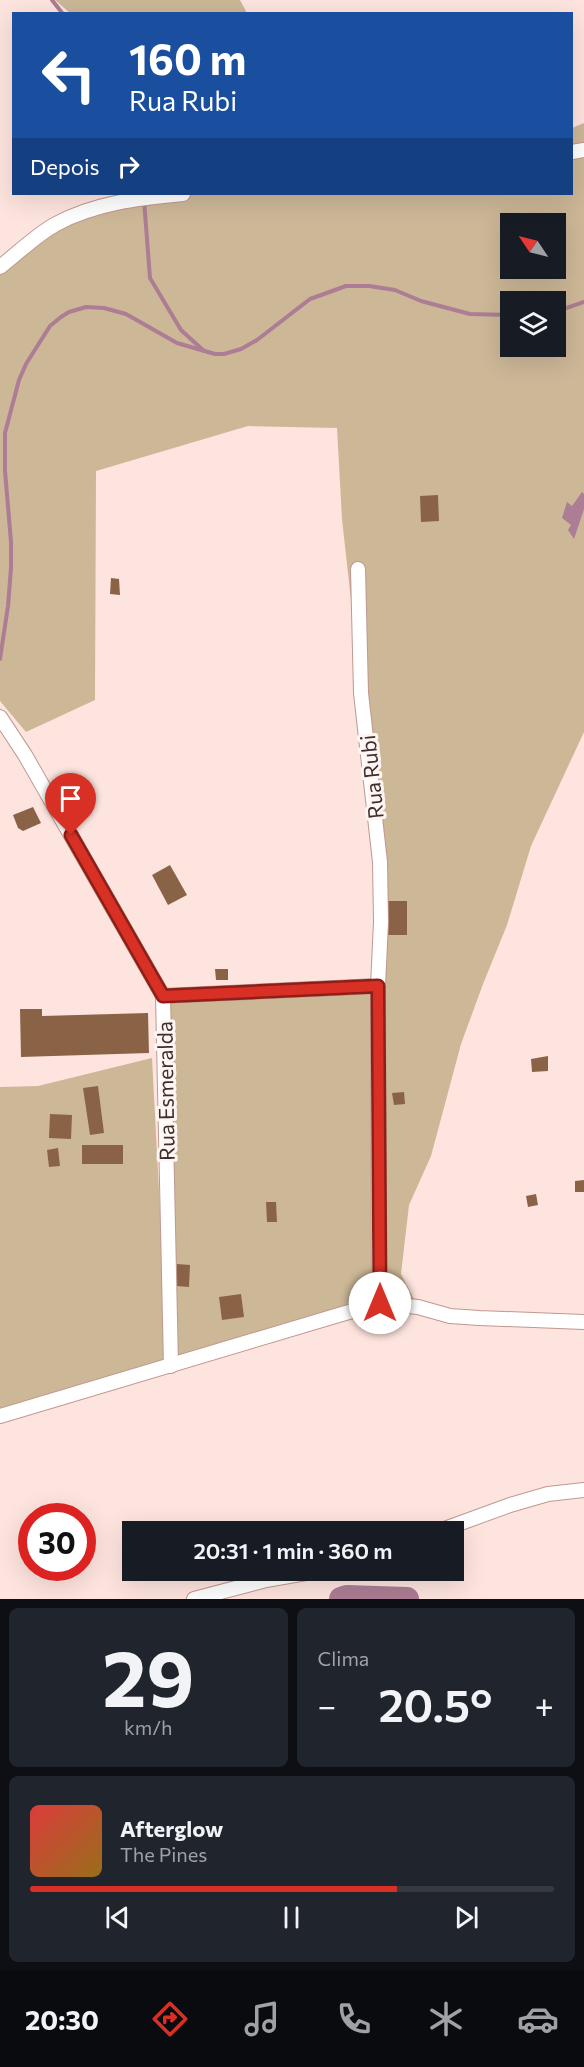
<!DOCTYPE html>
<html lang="pt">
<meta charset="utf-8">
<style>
body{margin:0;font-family:Commissioner,sans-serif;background:#20242c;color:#f1f3f6;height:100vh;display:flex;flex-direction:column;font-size:22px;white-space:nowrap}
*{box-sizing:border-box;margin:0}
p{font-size:20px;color:#9ea1a6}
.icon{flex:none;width:33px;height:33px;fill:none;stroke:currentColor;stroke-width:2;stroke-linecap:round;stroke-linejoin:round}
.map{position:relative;height:1599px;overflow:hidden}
.panel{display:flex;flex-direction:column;gap:9px;padding:9px;background:#0d0f14;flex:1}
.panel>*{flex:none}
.guide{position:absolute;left:12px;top:12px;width:561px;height:183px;border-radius:0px;box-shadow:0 6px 24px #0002;background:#1a4fa0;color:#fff;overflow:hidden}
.needle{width:39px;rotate:305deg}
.controls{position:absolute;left:500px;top:213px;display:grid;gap:12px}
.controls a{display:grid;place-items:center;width:66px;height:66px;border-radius:0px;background:#171b24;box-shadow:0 6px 24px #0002;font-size:30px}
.speed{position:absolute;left:18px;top:1503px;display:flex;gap:12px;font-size:30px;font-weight:700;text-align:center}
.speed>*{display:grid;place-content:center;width:78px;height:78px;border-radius:50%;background:#171b24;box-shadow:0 6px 24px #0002;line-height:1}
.speed .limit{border:9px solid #d22;background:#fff;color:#111}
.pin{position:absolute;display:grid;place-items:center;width:51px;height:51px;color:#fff;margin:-62px -26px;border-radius:50% 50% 50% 0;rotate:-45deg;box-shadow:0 0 6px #0007}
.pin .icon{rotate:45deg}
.me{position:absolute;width:66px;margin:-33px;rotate:0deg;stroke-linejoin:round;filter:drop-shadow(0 0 4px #0008)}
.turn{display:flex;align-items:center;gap:21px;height:126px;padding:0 18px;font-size:27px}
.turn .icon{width:78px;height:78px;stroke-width:2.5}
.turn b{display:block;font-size:42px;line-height:51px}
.then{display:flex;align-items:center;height:57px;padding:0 18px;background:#0003;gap:12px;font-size:22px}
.big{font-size:45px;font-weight:600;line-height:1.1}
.panel .widget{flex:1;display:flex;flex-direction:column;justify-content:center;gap:9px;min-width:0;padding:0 21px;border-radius:9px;background:#20242c}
.panel .dial{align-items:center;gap:0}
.dial b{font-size:78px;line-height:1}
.song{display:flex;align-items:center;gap:18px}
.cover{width:72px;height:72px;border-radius:9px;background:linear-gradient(135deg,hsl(0 70% 55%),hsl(40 70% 35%))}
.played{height:6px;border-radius:3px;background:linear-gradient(90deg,#d93025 70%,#363941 70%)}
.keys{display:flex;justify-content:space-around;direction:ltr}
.heat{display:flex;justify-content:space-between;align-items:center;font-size:33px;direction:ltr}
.panel .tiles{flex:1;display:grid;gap:9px;grid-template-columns:1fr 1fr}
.widget:last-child{grid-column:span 2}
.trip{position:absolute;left:122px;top:1521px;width:342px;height:60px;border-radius:0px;background:#171b24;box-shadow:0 6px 24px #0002;font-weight:600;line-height:60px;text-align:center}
.tab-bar{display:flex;height:96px;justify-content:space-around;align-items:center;background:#090b0e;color:#9ea1a6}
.tab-bar .icon{width:42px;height:42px}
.tab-bar .active{color:#d93025}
.tab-bar b{font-size:27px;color:#f1f3f6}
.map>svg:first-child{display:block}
.green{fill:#ccb797;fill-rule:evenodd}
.water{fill:#ac7d94}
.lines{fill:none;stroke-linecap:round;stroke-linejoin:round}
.stream{stroke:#ac7d94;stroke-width:4}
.river{stroke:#ac7d94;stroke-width:24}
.building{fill:#8a6347}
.minor-casing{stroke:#c0988f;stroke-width:16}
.minor{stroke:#fff;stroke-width:14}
.route-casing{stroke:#8d1f18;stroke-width:15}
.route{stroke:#d93025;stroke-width:10}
.labels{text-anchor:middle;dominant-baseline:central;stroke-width:6;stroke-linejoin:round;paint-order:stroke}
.street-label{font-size:21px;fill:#3f2f2c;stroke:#fff6f4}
</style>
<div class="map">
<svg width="584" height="1599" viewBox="0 0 584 1599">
<rect width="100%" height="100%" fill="#fee4de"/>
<g class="green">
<polygon points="55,0 240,0 247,13 70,13"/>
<path d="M584,123v609l-53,114 -24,79 -24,59 -22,60 -30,112 -22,49 -8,69 17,33 -39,-4 -208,63 -3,-364 209,-16 3,-124 -38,-343 -5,-91 -89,-2 -152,45 -1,229 -69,32 -26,-31v-434l93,-59 103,-14h376v-66zM510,224h45v44h-45zM510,302h45v44h-45z"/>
<polygon points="152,1058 168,1361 0,1411 0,1087 38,1086"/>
</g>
<polygon class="water" points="582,492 584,494 584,509 574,539 568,530 571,525 562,518 567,502 572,506"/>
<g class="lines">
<g class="stream">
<polyline points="52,0 63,14"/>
<polyline points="144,200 150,278 181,330 204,351"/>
<polyline points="555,312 584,302"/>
<polyline points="0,659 8,606 11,568 11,542 5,471 5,433 19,380 26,364 50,326 61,317 69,312 86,307 104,308 126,314 177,343 215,354 224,354 241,349 257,340 310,299 346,286 369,286 395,290 421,301 470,314 510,315"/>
</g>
<polyline class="river" points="341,1599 347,1597 407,1599"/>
</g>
<g class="building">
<polygon points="438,495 439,521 421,522 420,496"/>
<polygon points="111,578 119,579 120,595 110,594"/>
<polygon points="33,807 41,823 23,831 18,828 13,815"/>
<polygon points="170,865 187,895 168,905 152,875"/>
<polygon points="388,901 407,901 407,935 387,935"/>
<polygon points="215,969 228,969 228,980 216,980"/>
<polygon points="20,1009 42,1009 42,1016 148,1013 149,1053 21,1057"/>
<polygon points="548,1056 548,1071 532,1072 531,1059"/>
<polygon points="98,1086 104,1133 90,1135 83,1088"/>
<polygon points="404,1092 405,1104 394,1105 392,1093"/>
<polygon points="50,1114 72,1115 71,1139 49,1138"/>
<rect x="82" y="1145" width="41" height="19"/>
<polygon points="58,1148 60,1166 49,1167 47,1150"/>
<polygon points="584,1180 584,1192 575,1192 575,1181"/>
<polygon points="536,1194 538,1205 528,1207 526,1196"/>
<polygon points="266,1202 276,1202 277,1222 267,1222"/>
<polygon points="177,1264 190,1265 189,1287 176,1286"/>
<polygon points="241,1294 244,1317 222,1320 219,1297"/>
</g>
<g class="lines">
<g class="minor-casing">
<g id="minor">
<polyline points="572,152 584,150"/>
<path d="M0,267c18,-14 36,-32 56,-43 39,-21 83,-26 127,-30"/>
<polyline points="358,569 361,693 380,862 381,922 378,986 379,1303"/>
<polyline points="0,717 25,755 163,996 171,1366"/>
<polyline points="163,996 378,986"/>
<polyline points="0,1416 379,1303 418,1307 450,1316 479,1318 584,1322"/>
<polyline points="436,1532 510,1505 548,1494 584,1490"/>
<polyline points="194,1599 266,1580 323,1570"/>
</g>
</g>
<use href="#minor" class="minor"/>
</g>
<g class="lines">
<g class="route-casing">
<polyline id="route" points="71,835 163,996 378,986 380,1303"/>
</g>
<use href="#route" class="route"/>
</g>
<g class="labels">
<g class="street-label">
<text transform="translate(371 777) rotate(-96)">Rua Rubi</text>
<text transform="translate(165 1091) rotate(-91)">Rua Esmeralda</text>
</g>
</g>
</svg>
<div class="controls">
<a><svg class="needle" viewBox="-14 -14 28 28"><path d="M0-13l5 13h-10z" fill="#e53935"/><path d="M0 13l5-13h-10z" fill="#9ea1a6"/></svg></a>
<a><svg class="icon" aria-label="layers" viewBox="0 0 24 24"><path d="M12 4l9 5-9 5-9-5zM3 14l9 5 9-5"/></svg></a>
</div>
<div class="speed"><div class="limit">30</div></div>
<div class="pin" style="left:71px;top:835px;background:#d93025"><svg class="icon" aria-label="arrive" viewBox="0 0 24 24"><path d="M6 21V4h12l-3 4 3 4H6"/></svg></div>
<svg class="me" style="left:380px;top:1303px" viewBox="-20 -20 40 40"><circle r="19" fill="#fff"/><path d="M0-13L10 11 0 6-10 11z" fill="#d93025"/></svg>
<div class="trip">20:31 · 1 min · 360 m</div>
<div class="guide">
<div class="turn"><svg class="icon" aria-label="left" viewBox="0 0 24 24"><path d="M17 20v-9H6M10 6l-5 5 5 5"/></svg><div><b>160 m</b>Rua Rubi</div></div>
<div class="then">Depois<svg class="icon" aria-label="right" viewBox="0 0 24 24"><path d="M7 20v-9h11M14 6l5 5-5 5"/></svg></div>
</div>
</div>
<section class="panel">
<div class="tiles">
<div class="widget dial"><b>29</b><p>km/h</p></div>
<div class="widget"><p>Clima</p>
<div class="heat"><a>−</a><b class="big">20.5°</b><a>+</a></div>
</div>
<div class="widget">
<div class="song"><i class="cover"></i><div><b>Afterglow</b><p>The Pines</p></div></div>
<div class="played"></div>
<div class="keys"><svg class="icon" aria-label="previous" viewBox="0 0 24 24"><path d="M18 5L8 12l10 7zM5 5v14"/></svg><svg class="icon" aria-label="pause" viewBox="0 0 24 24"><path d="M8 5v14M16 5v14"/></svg><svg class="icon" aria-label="next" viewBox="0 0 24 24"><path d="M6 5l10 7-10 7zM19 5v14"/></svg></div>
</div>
</div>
</section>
<nav class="tab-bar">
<b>20:30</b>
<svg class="icon active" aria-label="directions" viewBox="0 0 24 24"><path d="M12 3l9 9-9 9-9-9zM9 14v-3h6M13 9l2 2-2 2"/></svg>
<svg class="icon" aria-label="music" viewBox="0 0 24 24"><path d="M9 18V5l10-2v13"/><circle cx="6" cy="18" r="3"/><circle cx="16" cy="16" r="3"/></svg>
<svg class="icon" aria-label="phone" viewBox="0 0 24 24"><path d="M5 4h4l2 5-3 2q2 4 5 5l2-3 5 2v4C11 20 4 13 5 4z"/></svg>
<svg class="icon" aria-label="climate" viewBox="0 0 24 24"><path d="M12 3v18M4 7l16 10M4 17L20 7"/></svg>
<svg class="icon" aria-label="car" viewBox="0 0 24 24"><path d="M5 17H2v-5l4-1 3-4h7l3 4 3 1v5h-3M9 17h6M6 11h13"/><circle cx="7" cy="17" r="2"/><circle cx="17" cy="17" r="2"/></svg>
</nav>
